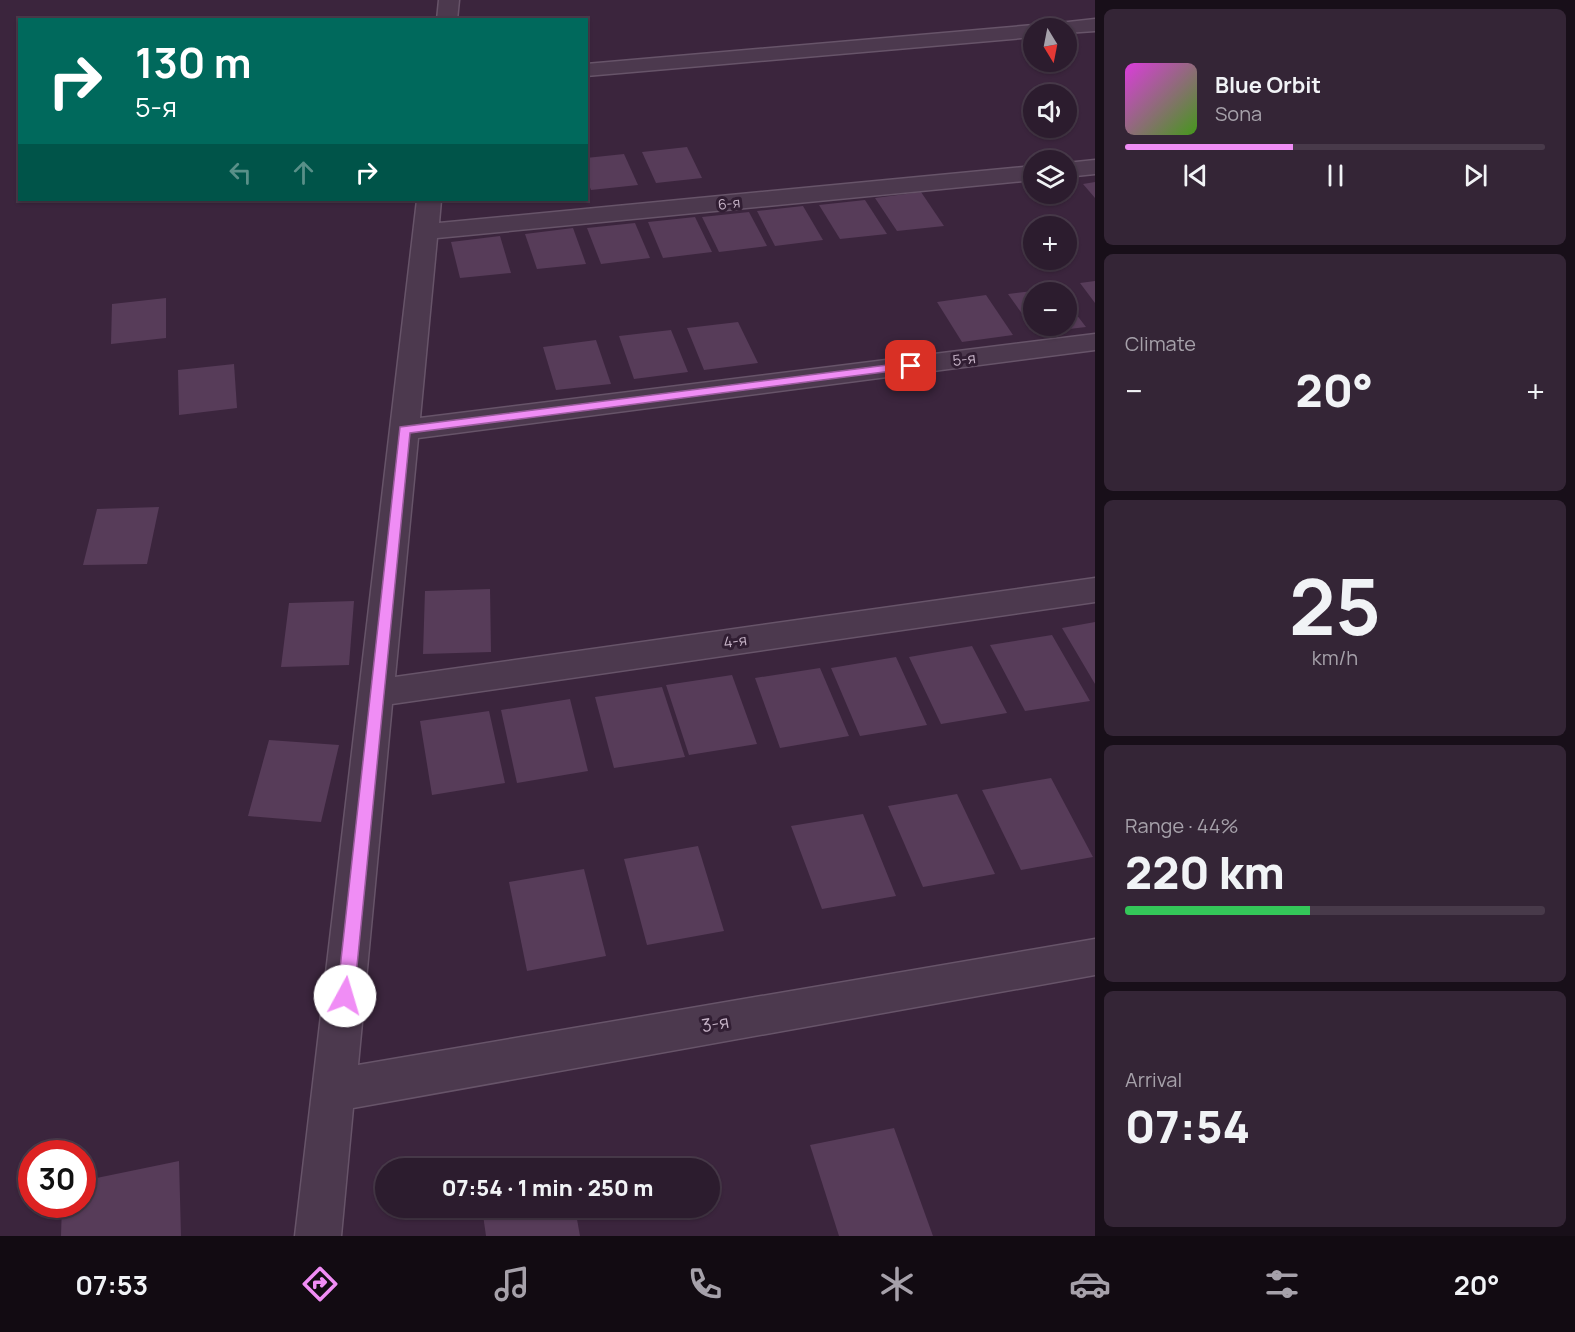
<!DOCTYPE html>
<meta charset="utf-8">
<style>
body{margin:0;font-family:Manrope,sans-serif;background:#342536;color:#f1f3f6;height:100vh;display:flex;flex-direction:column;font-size:22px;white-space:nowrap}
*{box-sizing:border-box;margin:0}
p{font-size:20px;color:#a6a1aa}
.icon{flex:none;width:33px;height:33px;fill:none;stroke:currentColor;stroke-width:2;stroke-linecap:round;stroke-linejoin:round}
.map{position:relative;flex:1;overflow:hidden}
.panel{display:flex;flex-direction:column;gap:9px;padding:9px;background:#180f19;width:480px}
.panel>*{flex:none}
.hud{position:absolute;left:18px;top:18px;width:570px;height:183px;border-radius:0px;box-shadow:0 2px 4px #0004,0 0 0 2px #483a4a;background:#00695c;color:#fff;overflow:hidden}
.needle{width:39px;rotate:170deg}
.buttons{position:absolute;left:1023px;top:18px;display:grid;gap:12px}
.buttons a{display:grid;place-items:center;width:54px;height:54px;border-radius:50%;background:#2c1c2e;box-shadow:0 2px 4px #0004,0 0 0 2px #483a4a;font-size:30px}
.speed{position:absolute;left:18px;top:1140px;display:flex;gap:12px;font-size:30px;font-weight:700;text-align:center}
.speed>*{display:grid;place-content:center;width:78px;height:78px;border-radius:50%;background:#2c1c2e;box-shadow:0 2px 4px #0004,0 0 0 2px #483a4a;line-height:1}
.speed .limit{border:9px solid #d22;background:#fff;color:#111}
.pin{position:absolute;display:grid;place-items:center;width:51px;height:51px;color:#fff;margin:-26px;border-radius:12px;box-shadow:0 3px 9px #0006}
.me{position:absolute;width:66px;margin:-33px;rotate:6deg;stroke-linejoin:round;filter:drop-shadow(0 0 4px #0008)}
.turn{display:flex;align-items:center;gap:21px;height:126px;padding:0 18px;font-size:27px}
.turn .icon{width:78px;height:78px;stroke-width:2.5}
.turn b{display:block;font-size:42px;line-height:51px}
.lanes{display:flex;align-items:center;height:57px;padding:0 18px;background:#0003;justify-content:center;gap:30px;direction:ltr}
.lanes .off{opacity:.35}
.big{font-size:45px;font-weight:800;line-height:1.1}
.panel .widget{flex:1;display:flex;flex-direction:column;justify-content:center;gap:9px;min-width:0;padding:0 21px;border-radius:9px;background:#342536}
.panel .dial{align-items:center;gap:0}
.dial b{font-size:78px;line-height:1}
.song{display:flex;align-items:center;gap:18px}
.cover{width:72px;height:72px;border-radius:9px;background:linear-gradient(135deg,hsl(300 70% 55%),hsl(100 70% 35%))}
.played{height:6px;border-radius:3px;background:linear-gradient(90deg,#f08df5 40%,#483a4a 40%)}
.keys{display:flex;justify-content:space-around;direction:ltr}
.heat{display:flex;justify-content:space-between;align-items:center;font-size:33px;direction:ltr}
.charge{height:9px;border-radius:4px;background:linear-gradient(90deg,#34c759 44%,#483a4a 0)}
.trip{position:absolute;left:375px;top:1158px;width:345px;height:60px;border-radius:30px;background:#2c1c2e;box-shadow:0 2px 4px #0004,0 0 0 2px #483a4a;font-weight:800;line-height:60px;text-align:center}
.menu{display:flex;height:96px;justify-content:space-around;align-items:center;background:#120b12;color:#a6a1aa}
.menu .icon{width:42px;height:42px}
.menu .on{color:#f08df5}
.menu b{font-size:27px;color:#f1f3f6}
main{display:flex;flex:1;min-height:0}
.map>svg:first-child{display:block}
.building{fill:#573c59}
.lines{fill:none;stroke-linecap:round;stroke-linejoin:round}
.minor-casing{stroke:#675469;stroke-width:3}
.minor{fill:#4c394e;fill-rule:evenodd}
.route{fill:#f08df5;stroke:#9c5c9f;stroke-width:1.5}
.labels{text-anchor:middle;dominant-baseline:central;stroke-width:6;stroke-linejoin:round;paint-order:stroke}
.far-street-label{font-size:14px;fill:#c8b5c9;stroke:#311e33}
.street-label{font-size:15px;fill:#c8b5c9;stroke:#311e33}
.near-street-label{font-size:18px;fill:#c8b5c9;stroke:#311e33}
</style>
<main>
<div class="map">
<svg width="1095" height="1236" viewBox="0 0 1095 1236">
<rect width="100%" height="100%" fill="#3b253d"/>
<g class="building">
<polygon points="687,147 702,178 656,183 642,152"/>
<polygon points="624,154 638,185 591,190 586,178 586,158"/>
<polygon points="1095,182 1095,198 1083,184"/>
<polygon points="921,192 944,226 897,231 875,198"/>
<polygon points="865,200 887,234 840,239 819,205"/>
<polygon points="803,206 823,240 775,246 757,211"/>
<polygon points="749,212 767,246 719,252 702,217"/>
<polygon points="695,217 712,252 663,258 648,222"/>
<polygon points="635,223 650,258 601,264 587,228"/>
<polygon points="573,228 586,264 537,269 525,234"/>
<polygon points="500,236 511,273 460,278 451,242"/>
<polygon points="1095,281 1095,303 1080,283"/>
<polygon points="1057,288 1060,292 1034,292 1034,326 1066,326 1066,301 1086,327 1036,333 1008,294"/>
<polygon points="986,295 1013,335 962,342 937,302"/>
<polygon points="166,298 166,338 111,344 112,304"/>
<polygon points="738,322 758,363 704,370 687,328"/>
<polygon points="671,330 688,372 634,379 619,336"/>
<polygon points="596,340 611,384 556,390 543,347"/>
<polygon points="234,364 237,408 179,415 178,370"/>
<polygon points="159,507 147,564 83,565 97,509"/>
<polygon points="490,589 491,652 423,654 425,591"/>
<polygon points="354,601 349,665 281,667 289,603"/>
<polygon points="1095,622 1095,684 1062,628"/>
<polygon points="1052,635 1090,701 1025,711 990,645"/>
<polygon points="972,646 1007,713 941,724 909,657"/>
<polygon points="896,657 927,725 860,736 831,668"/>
<polygon points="820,668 849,736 780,748 755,678"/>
<polygon points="732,675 757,744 689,755 666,685"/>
<polygon points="662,687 685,757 614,768 595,697"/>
<polygon points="570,699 588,771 517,783 501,710"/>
<polygon points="489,711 505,783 432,795 420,721"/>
<polygon points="269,740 339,745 321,822 248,816"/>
<polygon points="1051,778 1093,857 1021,870 982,790"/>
<polygon points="957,794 995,874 923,887 888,806"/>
<polygon points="863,814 896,896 822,909 791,826"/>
<polygon points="698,846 724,931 647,945 624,859"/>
<polygon points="584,869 606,956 527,971 509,882"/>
<polygon points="894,1128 933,1236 839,1236 810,1145"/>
<polygon points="179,1161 181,1236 61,1236 62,1204 82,1204 82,1181"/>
<polygon points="482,1208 575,1208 580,1236 486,1236"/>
</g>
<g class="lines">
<g class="minor-casing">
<g id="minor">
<polygon points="439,0 459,0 457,20 437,20"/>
<polygon points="1095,19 1095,31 1066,33 1066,28 1047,28 1050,24"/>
<polygon points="1034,25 1043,28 1034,28 1034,37 586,76 586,64"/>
<polygon points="1095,160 1095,174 1066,177 1066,163"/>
<polygon points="1034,166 1034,180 437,238 420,418 1095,334 1095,350 418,438 395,677 1095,578 1095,602 392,704 358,1065 1095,939 1095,975 353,1108 341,1236 295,1236 417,200 441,200 439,223"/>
</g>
</g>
<use href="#minor" class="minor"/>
</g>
<polygon class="route" points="911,362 917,366 915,368 410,433 354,996 351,1002 345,1004 339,1002 337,996 400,427"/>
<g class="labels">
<g class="far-street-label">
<text transform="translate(729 203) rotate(-6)">6-я</text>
</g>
<g class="street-label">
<text transform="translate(964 359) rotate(-7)">5-я</text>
<text transform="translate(735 641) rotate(-8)">4-я</text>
</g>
<g class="near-street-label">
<text transform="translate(715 1023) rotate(-10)">3-я</text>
</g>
</g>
</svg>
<div class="buttons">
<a><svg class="needle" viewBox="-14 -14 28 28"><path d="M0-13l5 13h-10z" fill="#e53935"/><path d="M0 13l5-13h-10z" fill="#a6a1aa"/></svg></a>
<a><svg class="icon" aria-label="sound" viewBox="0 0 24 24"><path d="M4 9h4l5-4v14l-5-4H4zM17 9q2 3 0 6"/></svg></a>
<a><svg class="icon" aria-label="layers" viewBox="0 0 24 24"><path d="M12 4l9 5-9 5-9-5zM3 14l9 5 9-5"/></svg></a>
<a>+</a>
<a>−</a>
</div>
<div class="speed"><div class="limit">30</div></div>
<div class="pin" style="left:911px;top:366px;background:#d93025"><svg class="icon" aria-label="arrive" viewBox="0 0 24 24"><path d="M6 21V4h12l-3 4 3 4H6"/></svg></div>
<svg class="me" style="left:345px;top:996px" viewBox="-20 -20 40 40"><circle r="19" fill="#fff"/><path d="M0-13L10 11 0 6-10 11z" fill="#f08df5"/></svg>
<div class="trip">07:54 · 1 min · 250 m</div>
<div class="hud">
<div class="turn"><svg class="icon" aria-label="right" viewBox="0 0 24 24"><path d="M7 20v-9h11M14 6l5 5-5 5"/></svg><div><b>130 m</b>5-я</div></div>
<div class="lanes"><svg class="icon off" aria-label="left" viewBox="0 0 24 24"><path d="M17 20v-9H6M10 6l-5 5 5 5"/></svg><svg class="icon off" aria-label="ahead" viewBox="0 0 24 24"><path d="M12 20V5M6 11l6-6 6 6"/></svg><svg class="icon" aria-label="right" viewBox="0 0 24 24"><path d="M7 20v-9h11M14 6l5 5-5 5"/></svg></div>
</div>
</div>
<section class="panel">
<div class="widget">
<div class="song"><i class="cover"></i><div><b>Blue Orbit</b><p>Sona</p></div></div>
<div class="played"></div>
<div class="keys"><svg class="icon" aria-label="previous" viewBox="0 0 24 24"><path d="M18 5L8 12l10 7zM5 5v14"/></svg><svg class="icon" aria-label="pause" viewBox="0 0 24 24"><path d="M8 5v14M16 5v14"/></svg><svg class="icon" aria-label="next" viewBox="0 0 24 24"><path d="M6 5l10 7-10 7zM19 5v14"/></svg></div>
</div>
<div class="widget"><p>Climate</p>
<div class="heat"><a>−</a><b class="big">20°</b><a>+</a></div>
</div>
<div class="widget dial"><b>25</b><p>km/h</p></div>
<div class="widget"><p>Range · 44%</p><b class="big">220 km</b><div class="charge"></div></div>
<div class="widget"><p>Arrival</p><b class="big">07:54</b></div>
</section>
</main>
<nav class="menu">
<b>07:53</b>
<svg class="icon on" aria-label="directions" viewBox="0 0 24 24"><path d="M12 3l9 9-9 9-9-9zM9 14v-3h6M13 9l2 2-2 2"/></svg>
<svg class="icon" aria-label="music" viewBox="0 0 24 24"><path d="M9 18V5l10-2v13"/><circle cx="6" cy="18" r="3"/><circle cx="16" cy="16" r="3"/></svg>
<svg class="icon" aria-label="phone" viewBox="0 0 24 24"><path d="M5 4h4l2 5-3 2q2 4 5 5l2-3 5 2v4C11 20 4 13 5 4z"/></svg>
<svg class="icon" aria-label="climate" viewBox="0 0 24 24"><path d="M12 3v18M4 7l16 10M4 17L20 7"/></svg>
<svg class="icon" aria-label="car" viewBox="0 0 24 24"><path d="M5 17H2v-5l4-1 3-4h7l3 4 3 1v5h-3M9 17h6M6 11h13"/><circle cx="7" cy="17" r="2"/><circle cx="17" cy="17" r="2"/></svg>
<svg class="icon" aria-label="filters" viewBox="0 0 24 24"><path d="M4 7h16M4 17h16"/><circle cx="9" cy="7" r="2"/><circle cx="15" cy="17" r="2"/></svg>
<b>20°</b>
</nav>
